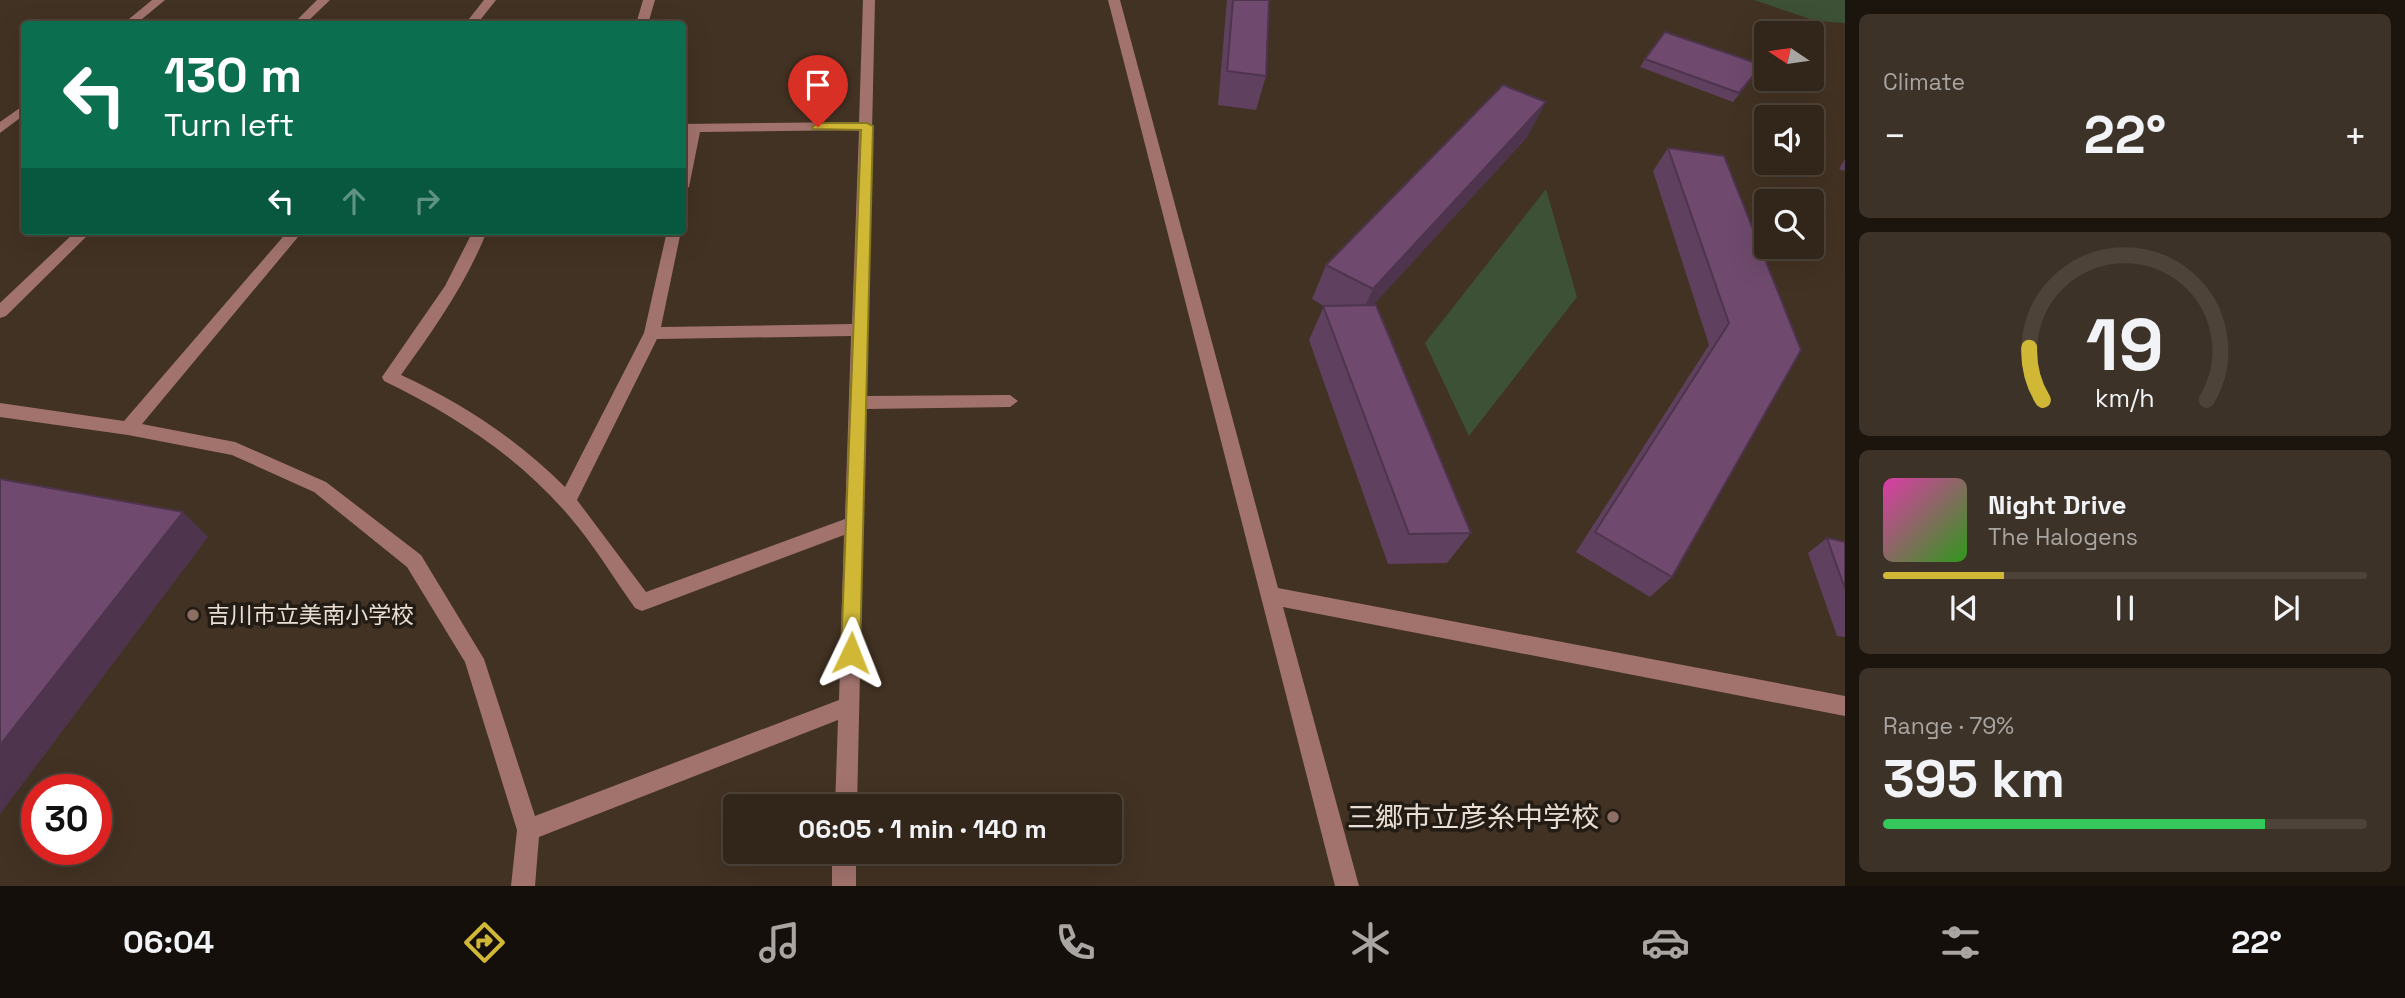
<!DOCTYPE html>
<meta charset="utf-8">
<style>
body{margin:0;font-family:"Space Grotesk","Noto Sans JP",sans-serif;background:#3d3227;color:#f1f3f6;height:100vh;display:flex;flex-direction:column;font-size:26px;white-space:nowrap}
*{box-sizing:border-box;margin:0}
p{font-size:23px;color:#a8a5a2}
.icon{flex:none;width:38px;height:38px;fill:none;stroke:currentColor;stroke-width:2;stroke-linecap:round;stroke-linejoin:round}
.map{position:relative;flex:1;overflow:hidden}
.details{display:flex;flex-direction:column;gap:14px;padding:14px;background:#1c150e;width:560px}
.details>*{flex:none}
.banner{position:absolute;left:21px;top:21px;width:665px;height:214px;border-radius:7px;box-shadow:0 7px 28px #0002,0 0 0 2px #4d4339;background:#0b6e4f;color:#fff;overflow:hidden}
.needle{width:46px;rotate:283deg}
.fabs{position:absolute;left:1754px;top:21px;display:grid;gap:14px}
.fabs a{display:grid;place-items:center;width:70px;height:70px;border-radius:7px;background:#32261a;box-shadow:0 7px 28px #0002,0 0 0 2px #4d4339;font-size:35px}
.speed{position:absolute;left:21px;top:774px;display:flex;gap:14px;font-size:35px;font-weight:700;text-align:center}
.speed>*{display:grid;place-content:center;width:91px;height:91px;border-radius:50%;background:#32261a;box-shadow:0 7px 28px #0002,0 0 0 2px #4d4339;line-height:1}
.speed .limit{border:10px solid #d22;background:#fff;color:#111}
.pin{position:absolute;display:grid;place-items:center;width:60px;height:60px;color:#fff;margin:-72px -30px;border-radius:50% 50% 50% 0;rotate:-45deg;box-shadow:0 0 7px #0007}
.pin .icon{rotate:45deg}
.me{position:absolute;width:77px;margin:-38px;rotate:2deg;stroke-linejoin:round;filter:drop-shadow(0 0 5px #0008)}
.turn{display:flex;align-items:center;gap:24px;height:147px;padding:0 28px;font-size:32px}
.turn .icon{width:91px;height:91px;stroke-width:2.5}
.turn b{display:block;font-size:49px;line-height:60px}
.lanes{display:flex;align-items:center;height:66px;padding:0 28px;background:#0003;justify-content:center;gap:35px;direction:ltr}
.lanes .off{opacity:.35}
.big{font-size:52px;font-weight:700;line-height:1.1}
.details .tile{flex:1;display:flex;flex-direction:column;justify-content:center;gap:10px;min-width:0;padding:0 24px;border-radius:10px;background:#3d3227}
.details .dial{align-items:center;gap:0}
.dial svg{height:182px;overflow:visible;fill:none;stroke:#4d4339;stroke-width:7;stroke-linecap:round;text-anchor:middle}
.dial text{fill:#f1f3f6;stroke:none}
.song{display:flex;align-items:center;gap:21px}
.cover{width:84px;height:84px;border-radius:10px;background:linear-gradient(135deg,hsl(320 70% 55%),hsl(110 70% 35%))}
.played{height:7px;border-radius:4px;background:linear-gradient(90deg,#d0b836 25%,#4d4339 25%)}
.keys{display:flex;justify-content:space-around;direction:ltr}
.heat{display:flex;justify-content:space-between;align-items:center;font-size:38px;direction:ltr}
.charge{height:10px;border-radius:5px;background:linear-gradient(90deg,#34c759 79%,#4d4339 0)}
.trip{position:absolute;left:723px;top:794px;width:399px;height:70px;border-radius:7px;background:#32261a;box-shadow:0 7px 28px #0002,0 0 0 2px #4d4339;font-weight:700;line-height:70px;text-align:center}
.dock{display:flex;height:112px;justify-content:space-around;align-items:center;background:#140f0a;color:#a8a5a2}
.dock .icon{width:49px;height:49px}
.dock .current{color:#d0b836}
.dock b{font-size:32px;color:#f1f3f6}
main{display:flex;flex:1;min-height:0}
.map>svg:first-child{display:block}
.green{fill:#3c5135}
.lines{fill:none;stroke-linecap:round;stroke-linejoin:round}
.minor{fill:#a2736d;fill-rule:evenodd}
.wall{fill:#5f405f}
.shaded-wall{fill:#4e344d}
.building{fill:#6f4a6e;stroke:#4e344d;stroke-width:2}
.route{fill:#d0b836;stroke:#877823;stroke-width:2}
.education-dot{fill:#8d6e63;stroke:#231c15;stroke-width:2.5}
.labels{text-anchor:middle;dominant-baseline:central;stroke-width:7;stroke-linejoin:round;paint-order:stroke}
.poi-label{font-size:23px;fill:#e8ded4;stroke:#231c15;text-anchor:start}
.near-poi-label{font-size:28px;fill:#e8ded4;stroke:#231c15;text-anchor:end}
</style>
<main>
<div class="map">
<svg width="1845" height="886" viewBox="0 0 1845 886">
<rect width="100%" height="100%" fill="#423223"/>
<g class="green">
<polygon points="1754,0 1845,0 1845,23 1816,21"/>
<polygon points="1546,189 1577,297 1469,436 1425,343"/>
</g>
<g class="lines">
<g class="minor">
<polygon points="152,0 165,0 136,24 123,24"/>
<polygon points="317,0 330,0 305,24 293,24"/>
<polygon points="484,0 496,0 477,24 465,24"/>
<polygon points="643,0 655,0 648,24 636,24"/>
<path d="M863,0h12l-9,396 144,-1 8,6 -8,6 -144,2 -9,398h-22l3,-87 -299,117 -4,49h-24l6,-56 -52,-168 -58,-95 -93,-75 -82,-37 -104,-20 -128,-18v-14l124,18 164,-190h15l-161,193 93,18 91,40 95,73 63,104 51,157 304,-116 5,-165 -202,76 -7,-3c-22,-31 -41,-63 -66,-92 -50,-59 -115,-101 -185,-135l-2,-4 63,-91 28,-55h14c-21,53 -53,98 -86,144 61,28 116,64 164,112l79,-154 23,-102h14l-20,96 191,-3 7,-194 -159,2 -11,55 -7,4v-40l5,-19h-5v-8l177,-2zM851,336l-6,183 -199,73 -69,-92 80,-161z"/>
<polygon points="1108,0 1120,0 1278,588 1845,696 1845,716 1283,607 1359,886 1335,886"/>
<polygon points="24,105 24,115 0,133 0,122"/>
<polygon points="76,231 92,231 6,316 0,318 0,303"/>
<rect x="832" y="852" width="24" height="34"/>
</g>
</g>
<g class="wall">
<polygon points="1227,0 1269,0 1266,76 1256,110 1218,105"/>
<polygon points="1645,59 1756,73 1733,102 1640,67"/>
<polygon points="1528,136 1373,305 1471,533 1447,563 1388,564 1309,340 1324,306 1312,299 1326,265"/>
<polygon points="1668,148 1801,350 1672,577 1650,597 1576,552 1709,345 1653,171"/>
<polygon points="1845,159 1845,171 1839,169"/>
<polygon points="1827,538 1845,542 1845,637 1837,636 1808,553"/>
</g>
<g class="shaded-wall">
<polygon points="1546,102 1528,136 1357,323 1373,289"/>
<polygon points="183,512 208,537 0,814 0,745"/>
</g>
<g class="building">
<polygon points="1233,0 1269,0 1266,76 1227,71"/>
<polygon points="1665,32 1762,65 1739,93 1645,59"/>
<polygon points="1503,85 1546,102 1373,289 1326,265"/>
<polygon points="1668,148 1724,156 1801,350 1672,577 1595,532 1729,323"/>
<polygon points="1376,305 1471,533 1409,534 1323,306"/>
<polygon points="0,479 183,512 0,745"/>
<polygon points="1827,538 1845,542 1845,589"/>
</g>
<polygon class="route" points="818,123 867,123 873,126 860,653 857,659 851,662 844,659 841,653 861,130 813,129 812,127"/>
<g class="education-dot">
<circle cx="193" cy="615" r="7"/>
<circle cx="1613" cy="817" r="7"/>
</g>
<g class="labels">
<g class="poi-label">
<text x="207" y="615">吉川市立美南小学校</text>
</g>
<g class="near-poi-label">
<text x="1599" y="817">三郷市立彦糸中学校</text>
</g>
</g>
</svg>
<div class="fabs">
<a><svg class="needle" viewBox="-14 -14 28 28"><path d="M0-13l5 13h-10z" fill="#e53935"/><path d="M0 13l5-13h-10z" fill="#a8a5a2"/></svg></a>
<a><svg class="icon" aria-label="sound" viewBox="0 0 24 24"><path d="M4 9h4l5-4v14l-5-4H4zM17 9q2 3 0 6"/></svg></a>
<a><svg class="icon" aria-label="search" viewBox="0 0 24 24"><circle cx="10" cy="10" r="6"/><path d="M15 15l6 6"/></svg></a>
</div>
<div class="speed"><div class="limit">30</div></div>
<div class="pin" style="left:818px;top:127px;background:#d93025"><svg class="icon" aria-label="arrive" viewBox="0 0 24 24"><path d="M6 21V4h12l-3 4 3 4H6"/></svg></div>
<svg class="me" style="left:851px;top:653px" viewBox="-20 -20 40 40"><path d="M0-17L14 15 0 8-14 15z" fill="#d0b836" stroke="#fff" stroke-width="4"/></svg>
<div class="trip">06:05 · 1 min · 140 m</div>
<div class="banner">
<div class="turn"><svg class="icon" aria-label="left" viewBox="0 0 24 24"><path d="M17 20v-9H6M10 6l-5 5 5 5"/></svg><div><b>130 m</b>Turn left</div></div>
<div class="lanes"><svg class="icon" aria-label="left" viewBox="0 0 24 24"><path d="M17 20v-9H6M10 6l-5 5 5 5"/></svg><svg class="icon off" aria-label="ahead" viewBox="0 0 24 24"><path d="M12 20V5M6 11l6-6 6 6"/></svg><svg class="icon off" aria-label="right" viewBox="0 0 24 24"><path d="M7 20v-9h11M14 6l5 5-5 5"/></svg></div>
</div>
</div>
<section class="details">
<div class="tile"><p>Climate</p>
<div class="heat"><a>−</a><b class="big">22°</b><a>+</a></div>
</div>
<div class="tile dial"><svg viewBox="0 0 100 80">
<path d="M14 69A42 42 0 1 1 86 69"/>
<path d="M14 69A42 42 0 0 1 8 46" stroke="#d0b836"/>
<text x="50" y="56" font-size="32" font-weight="700">19</text>
<text x="50" y="72" font-size="11">km/h</text>
</svg></div>
<div class="tile">
<div class="song"><i class="cover"></i><div><b>Night Drive</b><p>The Halogens</p></div></div>
<div class="played"></div>
<div class="keys"><svg class="icon" aria-label="previous" viewBox="0 0 24 24"><path d="M18 5L8 12l10 7zM5 5v14"/></svg><svg class="icon" aria-label="pause" viewBox="0 0 24 24"><path d="M8 5v14M16 5v14"/></svg><svg class="icon" aria-label="next" viewBox="0 0 24 24"><path d="M6 5l10 7-10 7zM19 5v14"/></svg></div>
</div>
<div class="tile"><p>Range · 79%</p><b class="big">395 km</b><div class="charge"></div></div>
</section>
</main>
<nav class="dock">
<b>06:04</b>
<svg class="icon current" aria-label="directions" viewBox="0 0 24 24"><path d="M12 3l9 9-9 9-9-9zM9 14v-3h6M13 9l2 2-2 2"/></svg>
<svg class="icon" aria-label="music" viewBox="0 0 24 24"><path d="M9 18V5l10-2v13"/><circle cx="6" cy="18" r="3"/><circle cx="16" cy="16" r="3"/></svg>
<svg class="icon" aria-label="phone" viewBox="0 0 24 24"><path d="M5 4h4l2 5-3 2q2 4 5 5l2-3 5 2v4C11 20 4 13 5 4z"/></svg>
<svg class="icon" aria-label="climate" viewBox="0 0 24 24"><path d="M12 3v18M4 7l16 10M4 17L20 7"/></svg>
<svg class="icon" aria-label="car" viewBox="0 0 24 24"><path d="M5 17H2v-5l4-1 3-4h7l3 4 3 1v5h-3M9 17h6M6 11h13"/><circle cx="7" cy="17" r="2"/><circle cx="17" cy="17" r="2"/></svg>
<svg class="icon" aria-label="filters" viewBox="0 0 24 24"><path d="M4 7h16M4 17h16"/><circle cx="9" cy="7" r="2"/><circle cx="15" cy="17" r="2"/></svg>
<b>22°</b>
</nav>
